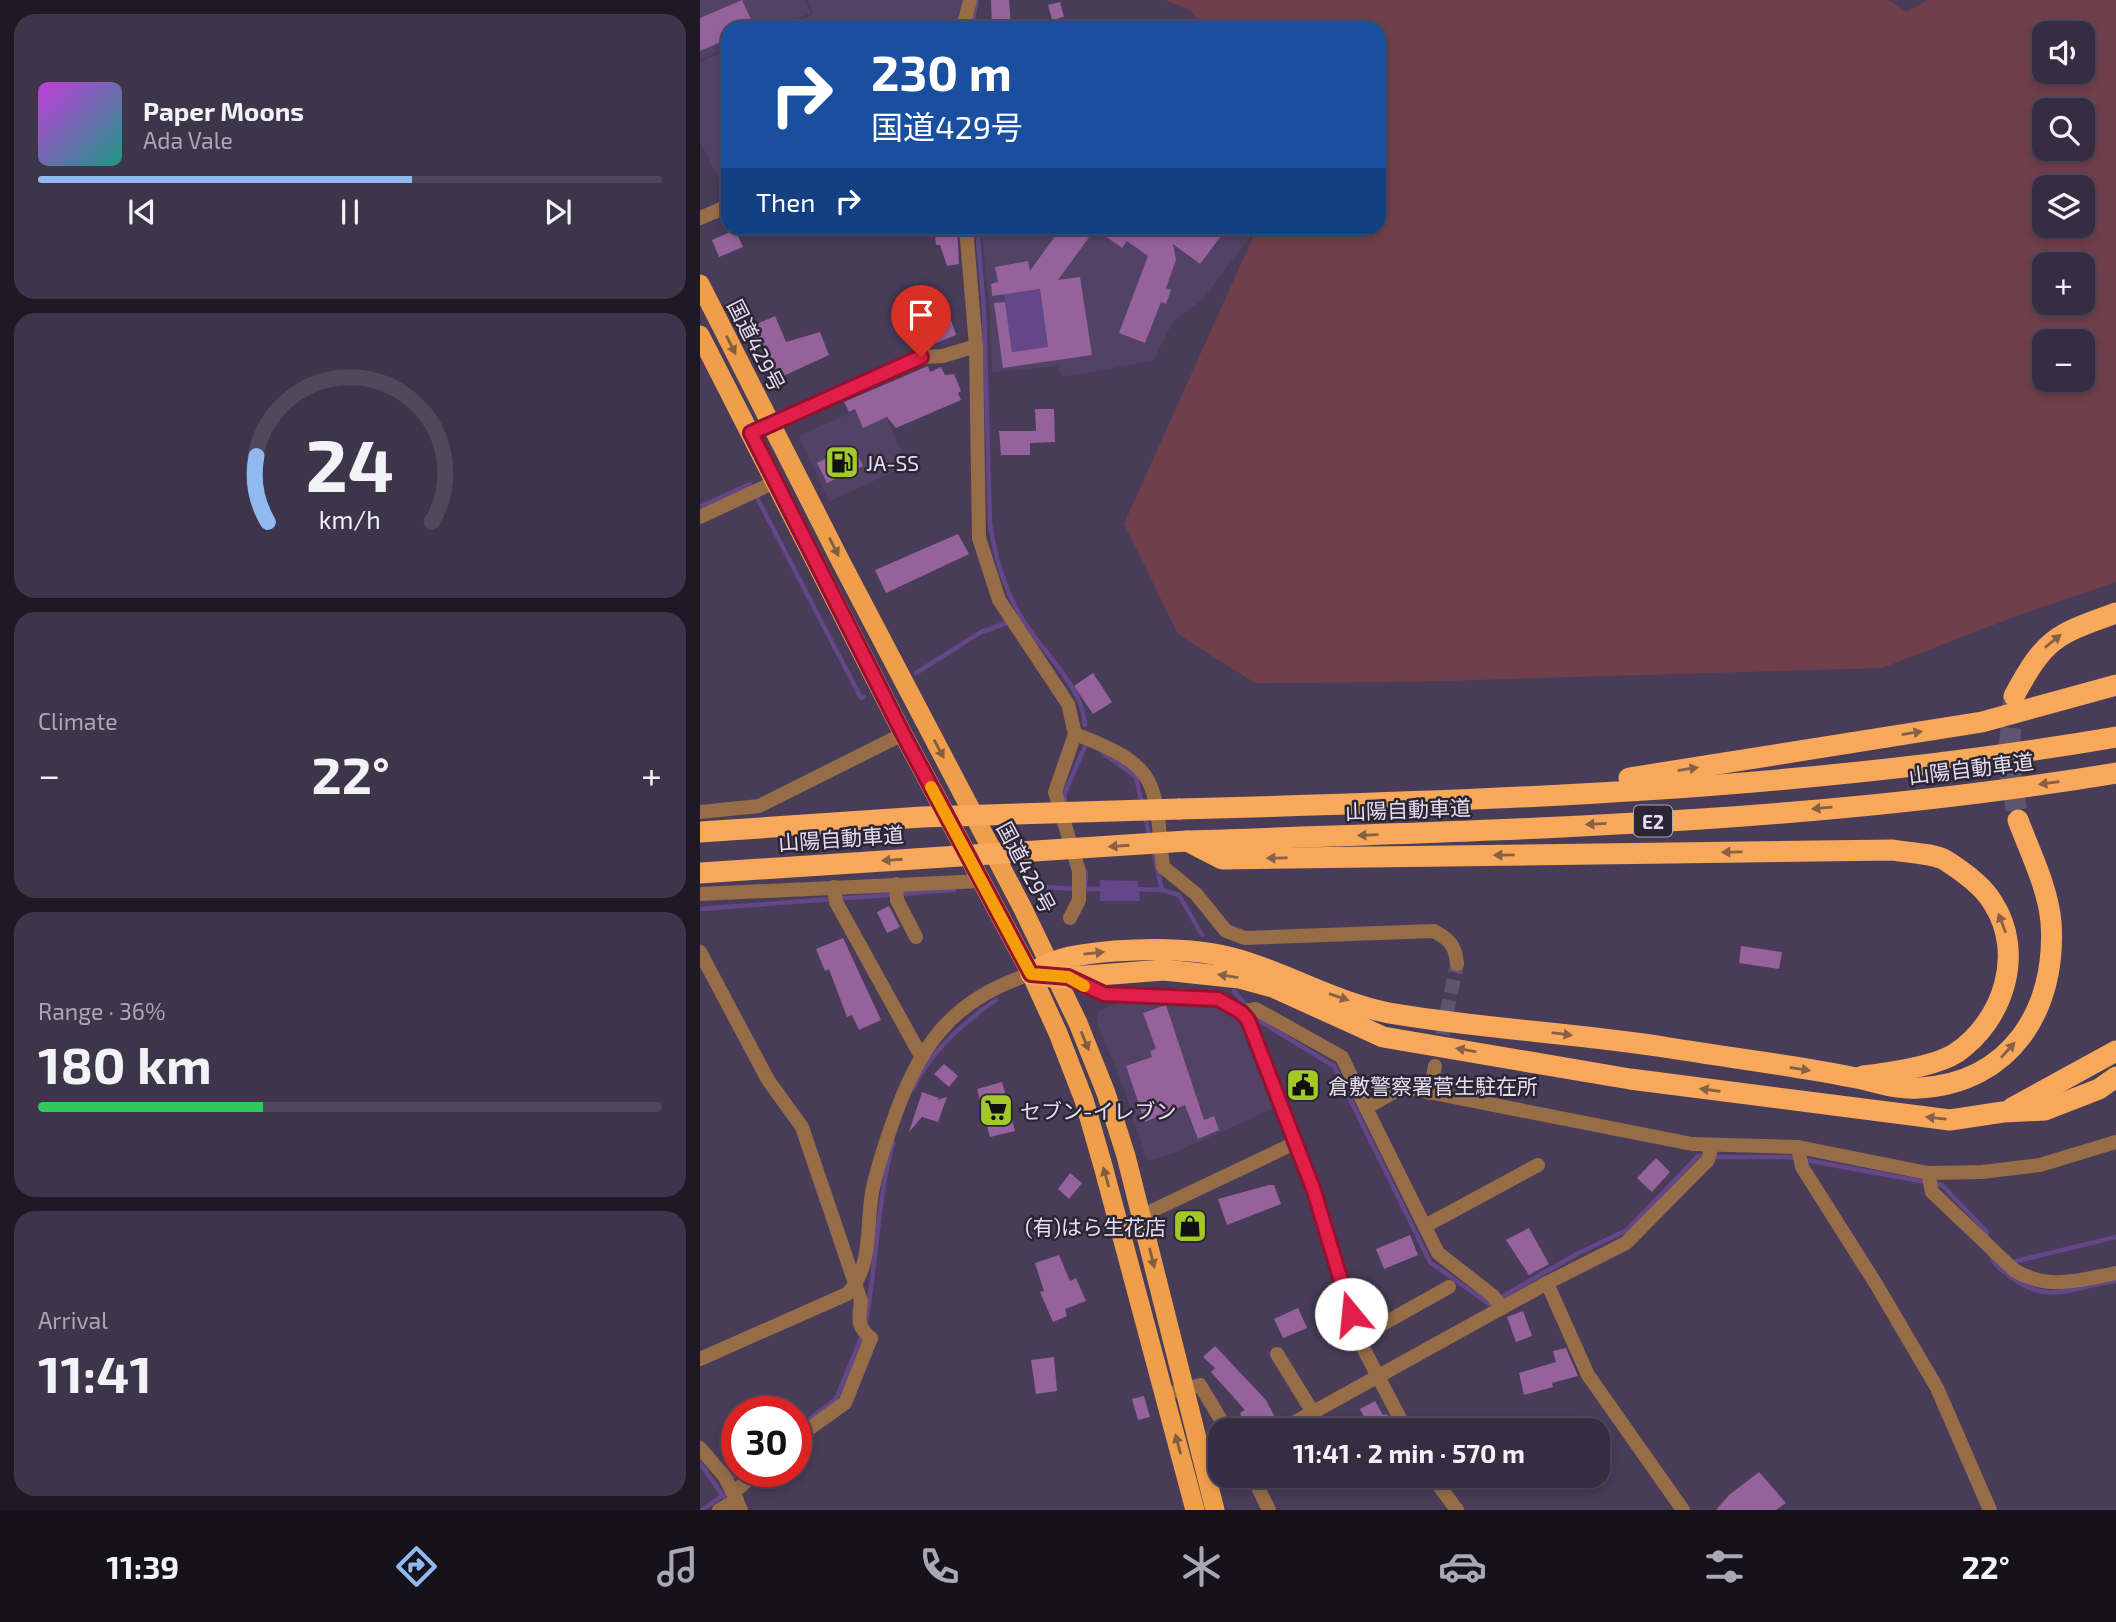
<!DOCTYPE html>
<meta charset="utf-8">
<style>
body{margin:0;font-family:"Exo 2","Noto Sans JP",sans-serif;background:#3d354a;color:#f1f3f6;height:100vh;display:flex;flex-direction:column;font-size:26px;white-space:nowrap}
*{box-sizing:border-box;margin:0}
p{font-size:23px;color:#aaa8b2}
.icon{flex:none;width:38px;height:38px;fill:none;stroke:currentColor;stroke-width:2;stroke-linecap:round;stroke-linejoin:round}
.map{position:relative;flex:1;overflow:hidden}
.drawer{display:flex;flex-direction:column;gap:14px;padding:14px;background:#1e1925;width:700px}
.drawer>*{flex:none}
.guide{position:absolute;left:21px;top:21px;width:665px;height:214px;border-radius:21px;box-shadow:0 4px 10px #0003,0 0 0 2px #50495c;background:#1a4fa0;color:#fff;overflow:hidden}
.controls{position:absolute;left:1332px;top:21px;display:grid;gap:14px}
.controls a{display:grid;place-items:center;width:63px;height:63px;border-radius:14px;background:#362d43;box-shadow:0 4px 10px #0003,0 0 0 2px #50495c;font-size:35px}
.speed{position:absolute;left:21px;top:1396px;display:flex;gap:14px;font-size:35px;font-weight:700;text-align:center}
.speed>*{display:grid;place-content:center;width:91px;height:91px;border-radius:50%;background:#362d43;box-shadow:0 4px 10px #0003,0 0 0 2px #50495c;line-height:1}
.speed .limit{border:10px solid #d22;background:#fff;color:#111}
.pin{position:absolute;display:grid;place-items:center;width:60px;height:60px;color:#fff;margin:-72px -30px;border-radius:50% 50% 50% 0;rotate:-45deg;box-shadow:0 0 7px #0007}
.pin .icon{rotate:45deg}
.me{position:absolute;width:77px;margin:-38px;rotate:343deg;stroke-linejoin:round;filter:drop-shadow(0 0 5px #0008)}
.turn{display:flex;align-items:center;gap:24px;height:147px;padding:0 35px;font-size:32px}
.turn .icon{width:91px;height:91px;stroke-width:2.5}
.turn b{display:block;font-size:49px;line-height:60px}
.then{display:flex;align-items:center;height:66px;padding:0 35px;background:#0003;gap:14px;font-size:26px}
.big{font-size:52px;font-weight:700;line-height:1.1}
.drawer .tile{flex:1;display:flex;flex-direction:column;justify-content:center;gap:10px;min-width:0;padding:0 24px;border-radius:21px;background:#3d354a}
.drawer .dial{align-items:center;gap:0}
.dial svg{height:182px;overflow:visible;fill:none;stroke:#50495c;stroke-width:7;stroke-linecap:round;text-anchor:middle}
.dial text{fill:#f1f3f6;stroke:none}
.song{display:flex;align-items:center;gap:21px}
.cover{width:84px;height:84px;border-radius:10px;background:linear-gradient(135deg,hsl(290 70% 55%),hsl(170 70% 35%))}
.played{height:7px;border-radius:4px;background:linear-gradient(90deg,#90b9f0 60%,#50495c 60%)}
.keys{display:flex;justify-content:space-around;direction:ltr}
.heat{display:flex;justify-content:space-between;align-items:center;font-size:38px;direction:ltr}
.charge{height:10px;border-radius:5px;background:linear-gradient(90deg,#34c759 36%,#50495c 0)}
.trip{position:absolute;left:508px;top:1418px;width:402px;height:70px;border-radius:21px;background:#362d43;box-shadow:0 4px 10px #0003,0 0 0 2px #50495c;font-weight:700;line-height:70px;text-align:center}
.tab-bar{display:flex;height:112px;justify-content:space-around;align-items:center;background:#16121b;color:#aaa8b2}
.tab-bar .icon{width:49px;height:49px}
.tab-bar .current{color:#90b9f0}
.tab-bar b{font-size:32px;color:#f1f3f6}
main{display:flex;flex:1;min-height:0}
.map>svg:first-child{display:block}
.built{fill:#514266}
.green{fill:#703f4c;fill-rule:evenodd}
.water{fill:#644788}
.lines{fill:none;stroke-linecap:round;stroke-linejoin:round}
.stream{stroke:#644788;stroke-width:4.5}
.building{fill:#96629c}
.minor-tunnel{stroke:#605470;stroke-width:14;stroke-dasharray:14 7;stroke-linecap:butt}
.motorway-tunnel{stroke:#605470;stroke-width:21;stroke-dasharray:21 10;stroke-linecap:butt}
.minor{stroke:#966d47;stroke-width:14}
.trunk{stroke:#ef9e4c;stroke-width:19}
.motorway{stroke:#f8a85b;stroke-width:21}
.motorway-bridge{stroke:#f8a85b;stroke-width:21}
.oneway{fill:#835c3e}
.oneway2{fill:#876045}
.route-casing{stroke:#92132f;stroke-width:18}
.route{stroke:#e11d48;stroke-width:12}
.slow{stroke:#f59e0b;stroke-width:12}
.labels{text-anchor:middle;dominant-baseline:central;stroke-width:5;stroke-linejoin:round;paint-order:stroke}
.shield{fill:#2b2633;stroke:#ada7b7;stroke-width:2}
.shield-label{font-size:19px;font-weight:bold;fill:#e5def0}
.street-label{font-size:21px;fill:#e5def0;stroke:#2b2633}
.poi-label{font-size:21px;fill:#e5def0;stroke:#2b2633;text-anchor:start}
</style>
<main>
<section class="drawer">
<div class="tile">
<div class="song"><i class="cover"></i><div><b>Paper Moons</b><p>Ada Vale</p></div></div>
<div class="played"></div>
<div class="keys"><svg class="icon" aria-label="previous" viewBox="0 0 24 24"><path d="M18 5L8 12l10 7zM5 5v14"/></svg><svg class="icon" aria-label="pause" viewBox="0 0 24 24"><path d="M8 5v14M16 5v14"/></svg><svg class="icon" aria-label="next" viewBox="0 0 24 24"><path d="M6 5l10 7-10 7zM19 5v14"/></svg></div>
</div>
<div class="tile dial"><svg viewBox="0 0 100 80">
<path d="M14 69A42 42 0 1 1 86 69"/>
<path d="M14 69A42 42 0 0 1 9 40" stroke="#90b9f0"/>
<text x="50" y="56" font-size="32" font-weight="700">24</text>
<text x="50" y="72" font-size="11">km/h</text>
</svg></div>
<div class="tile"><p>Climate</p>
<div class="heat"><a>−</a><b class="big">22°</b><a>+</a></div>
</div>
<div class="tile"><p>Range · 36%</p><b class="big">180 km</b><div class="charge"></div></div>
<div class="tile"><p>Arrival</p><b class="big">11:41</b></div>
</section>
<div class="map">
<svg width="1416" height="1510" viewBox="0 0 1416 1510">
<rect width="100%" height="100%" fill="#483c59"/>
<g class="built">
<polygon points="0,0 105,0 111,13 74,28 28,28 28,47 0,59"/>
<polygon points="108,0 264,0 258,28 80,28 113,14"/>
<polygon points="444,18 468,28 401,28 433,20"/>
<polygon points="28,50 28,198 0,141 0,62"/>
<polygon points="281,228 557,228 503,299 473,322 453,361 362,377 358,366 292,372 290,313"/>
<polygon points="178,400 208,465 129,502 99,436"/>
<polygon points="418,1002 514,1007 538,1017 574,1108 474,1153 447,1161 425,1091 396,1021 399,1011"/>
</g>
<path class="green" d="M465,0h723l19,12 20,-12h189v582l-97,33 -137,53 -475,14 -152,1 -77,-49 -54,-110 129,-287 1,-9h125v-200h-174l-15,-18zM1344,33h38v39h-38zM1344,110h38v39h-38zM1344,187h38v39h-38zM1344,264h38v39h-38zM1344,341h38v39h-38z"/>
<g class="water">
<polygon points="340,289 348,347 312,352 304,294"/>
<polygon points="400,880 438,881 440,901 400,901"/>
</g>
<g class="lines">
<g class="stream">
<polyline points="271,28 277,0"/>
<path d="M277,228l7,82 6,214c5,33 13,62 30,91 19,35 62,68 65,110"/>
<polyline points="0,507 50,484 161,698 164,697"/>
<polyline points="216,673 281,632 307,623"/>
<polyline points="403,753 436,777 442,804"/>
<polyline points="367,808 364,795 385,746"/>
<polyline points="445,816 450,838"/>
<polyline points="453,850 462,890 479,895 502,935"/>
<polyline points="343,887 377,889"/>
<polyline points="386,889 405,889"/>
<polyline points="435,889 462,890"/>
<polyline points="384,895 386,873"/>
<polyline points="0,909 254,890"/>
<polyline points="534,991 558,1020 634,1066 730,1262 789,1304 877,1254 927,1230 998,1156 1005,1156"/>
<path d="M213,1089c17,-37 51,-67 83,-89"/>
<polyline points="1013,1157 1089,1157 1242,1185 1286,1231 1287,1238"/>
<path d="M1291,1254c2,11 12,17 21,24 40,28 61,8 104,3"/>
<polyline points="1313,1262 1416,1237"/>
<path d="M166,1321c11,-60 11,-120 27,-178"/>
<polyline points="96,1429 136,1399 162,1336"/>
<polyline points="0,1463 28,1503"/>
<polyline points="32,1478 41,1472"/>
<polyline points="2,1510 23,1495"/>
</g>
</g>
<g class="building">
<polygon points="42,0 55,28 28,28 28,39 0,51 0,18"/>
<polygon points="291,0 309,0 311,28 292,28"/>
<polygon points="360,2 364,17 352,20 348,5"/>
<polygon points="234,228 257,228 259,264 247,266 240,245 236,245"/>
<polygon points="361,228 527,228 500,264 473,244 476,260 466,288 471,290 466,304 461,302 445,343 419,333 448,256 427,241 422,248 395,229 358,280 380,277 392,355 303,368 294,303 305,302 312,352 348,347 340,289 292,296 291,284 298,282 295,267 328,261 330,271"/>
<polygon points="35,230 43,247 19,257 12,240"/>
<polygon points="75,316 86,342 120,332 129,355 79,378 64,345 53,350 45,333 45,329"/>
<polygon points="251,320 256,335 234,344 228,329"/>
<polygon points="228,366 230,372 241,367 245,375 254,374 261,391 258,393 261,400 196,428 187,417 163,428 155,409 149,412 144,402"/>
<polygon points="335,409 354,409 355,442 330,443 330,455 301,455 299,431 336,431"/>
<polygon points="153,445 163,466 127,483 117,463"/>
<polygon points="258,534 269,554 186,593 175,570"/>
<polygon points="393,673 412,702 393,714 374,686"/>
<polygon points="189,906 200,927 187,933 177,912"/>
<polygon points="143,938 181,1020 159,1030 152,1015 147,1017 129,969 125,971 116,949"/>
<polygon points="1041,946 1082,952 1079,969 1039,963"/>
<polygon points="466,1005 504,1120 514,1116 519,1130 498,1139 485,1105 445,1122 426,1066 452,1057 450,1051 456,1049 443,1013"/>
<polygon points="244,1064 258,1076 249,1087 234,1074"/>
<polygon points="302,1082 315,1131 290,1137 277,1089"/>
<polygon points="222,1092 239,1098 237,1100 247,1097 238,1122 222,1117 209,1132"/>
<polygon points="956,1158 970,1172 952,1192 937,1178"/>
<polygon points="370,1173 382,1183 369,1199 358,1189"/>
<polygon points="569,1185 574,1185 581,1204 527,1225 518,1199"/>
<polygon points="829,1228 849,1264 829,1275 806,1240"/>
<polygon points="710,1235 718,1255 684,1269 676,1249"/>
<polygon points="359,1255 370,1281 376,1278 386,1301 365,1309 367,1316 353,1322 340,1292 344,1291 335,1263"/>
<polygon points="598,1308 607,1328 583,1338 574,1319"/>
<polygon points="823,1311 832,1336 816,1342 807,1317"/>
<polygon points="515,1346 566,1400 577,1421 571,1429 547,1430 540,1413 545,1410 511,1372 515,1368 503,1357"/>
<polygon points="866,1348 878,1376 852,1383 853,1387 824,1395 819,1373 856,1362 853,1351"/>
<polygon points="354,1357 357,1391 336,1394 331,1360"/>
<polygon points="444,1396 450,1417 438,1420 432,1399"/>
<polygon points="675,1401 683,1415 687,1414 695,1430 671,1430 660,1409"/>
<polygon points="1059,1472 1086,1503 1076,1510 1016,1510 1029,1495"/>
</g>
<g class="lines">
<polyline class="minor-tunnel" points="738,1055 757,964"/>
<polyline class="motorway-tunnel" points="1314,697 1308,759 1318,820"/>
<g class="minor">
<polyline points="263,28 270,0"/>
<polyline points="0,218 28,206"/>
<polyline points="266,228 276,346 279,538 299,600 368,704 375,734 355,792 379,871 379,900 370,918"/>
<polyline points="51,433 221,357 243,356 276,346"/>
<polyline points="0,517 75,482"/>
<path d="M375,734c87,33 79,48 88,133l33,27 30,37 19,7 189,-7c15,8 22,15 23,33"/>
<polyline points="0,812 59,806 203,734"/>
<polyline points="196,884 197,900 216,937"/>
<polyline points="134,887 136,902 221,1056"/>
<polyline points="0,894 282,881"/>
<path d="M0,952l68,128 34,47 59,174c-2,17 -5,25 10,37l-26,65 -49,35"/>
<path d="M371,978c9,6 18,13 29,15 47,10 113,-13 148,27l66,171 44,147 48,92"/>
<polyline points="540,1012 556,1009 642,1057 666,1108"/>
<polyline points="730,1093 735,1066"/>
<polyline points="1098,1147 1102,1167 1176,1284 1237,1388 1290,1510"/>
<path d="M1228,1173l4,19 82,78c34,21 66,10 102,3"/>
<polyline points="441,1216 595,1143"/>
<polyline points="725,1226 838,1165"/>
<polyline points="847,1283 888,1375 983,1510"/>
<polyline points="802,1308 793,1296 738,1253 666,1108 703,1087 992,1144 1098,1147 1228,1173 1282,1172 1340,1165 1416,1142"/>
<polyline points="658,1338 749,1287"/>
<polyline points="577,1354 612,1411"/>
<path d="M0,1359l147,-65c26,-27 19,-67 25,-101 4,-23 12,-45 19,-66 26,-78 59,-128 140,-153"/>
<polyline points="477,1391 500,1385 527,1430"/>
<polyline points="581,1430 847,1283 926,1243 1008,1160 1012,1145"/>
<polyline points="0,1448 25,1477 41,1510"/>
<polyline points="552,1475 569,1510"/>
<polyline points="731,1475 757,1510"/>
<polyline points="33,1493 57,1472"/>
<polyline points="19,1510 37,1500"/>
</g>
<g class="trunk">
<polyline points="0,284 140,560 322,907 378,1023 406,1093 426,1156 515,1510"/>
<polyline points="0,335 203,734 331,974 358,1033 384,1100 403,1166 495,1510"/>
</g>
<g class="motorway">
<path d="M1314,696c32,-59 41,-61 102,-83"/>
<polyline points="929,778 1282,722 1416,685"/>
<path d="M479,809c313,-8 628,-19 937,-72"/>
<path d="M487,841l35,18 671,-9c15,3 39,3 52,10 16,10 39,27 48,43 32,50 11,117 -37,150 -20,13 -68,20 -93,23"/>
<path d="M489,841c309,-11 622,-17 927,-68"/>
<path d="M331,974c25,-18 53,-20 83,-23 41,-3 86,-3 126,9 50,15 97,43 149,53 93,16 188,20 281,35 61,10 122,17 181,29 24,4 44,13 68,11 92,-5 138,-79 132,-166 -3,-34 -21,-70 -33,-102"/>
<polyline points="331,974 359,978 464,970 540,978 573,987 683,1037 930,1079 1250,1120 1303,1112 1345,1110 1399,1089 1416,1077"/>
<polyline points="1312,1108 1416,1051"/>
</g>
<g class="motorway-bridge">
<polyline points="0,832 222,817 479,809"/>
<polyline points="0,873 487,841"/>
</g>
</g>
<defs><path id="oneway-solid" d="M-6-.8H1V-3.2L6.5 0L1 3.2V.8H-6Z" transform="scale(1.75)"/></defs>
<g class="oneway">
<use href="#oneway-solid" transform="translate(31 345) rotate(63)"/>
<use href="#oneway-solid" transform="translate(134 547) rotate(63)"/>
<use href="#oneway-solid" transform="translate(239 749) rotate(62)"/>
<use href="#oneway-solid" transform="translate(385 1041) rotate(68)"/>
<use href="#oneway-solid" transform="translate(406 1177) rotate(-106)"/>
<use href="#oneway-solid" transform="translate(452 1258) rotate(76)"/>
<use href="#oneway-solid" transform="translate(478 1444) rotate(-105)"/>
</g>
<g class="oneway2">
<use href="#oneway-solid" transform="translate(1353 641) rotate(-39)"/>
<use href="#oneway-solid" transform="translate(1212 733) rotate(-9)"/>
<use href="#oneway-solid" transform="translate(988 769) rotate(-9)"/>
<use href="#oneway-solid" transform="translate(1349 783) rotate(173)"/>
<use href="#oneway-solid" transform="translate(1122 808) rotate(175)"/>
<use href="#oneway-solid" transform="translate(896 824) rotate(177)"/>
<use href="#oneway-solid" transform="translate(668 835) rotate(178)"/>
<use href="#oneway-solid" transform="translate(419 846) rotate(176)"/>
<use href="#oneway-solid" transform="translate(1032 852) rotate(179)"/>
<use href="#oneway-solid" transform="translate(804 855) rotate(179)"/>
<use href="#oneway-solid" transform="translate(577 858) rotate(179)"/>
<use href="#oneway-solid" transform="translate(192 860) rotate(176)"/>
<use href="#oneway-solid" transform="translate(1302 923) rotate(-111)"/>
<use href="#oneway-solid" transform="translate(394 953) rotate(-6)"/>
<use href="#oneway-solid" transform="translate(528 976) rotate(-171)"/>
<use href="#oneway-solid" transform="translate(639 997) rotate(19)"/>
<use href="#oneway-solid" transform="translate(862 1034) rotate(7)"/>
<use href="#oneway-solid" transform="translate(766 1050) rotate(-170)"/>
<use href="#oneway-solid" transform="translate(1308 1050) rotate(-48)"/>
<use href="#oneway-solid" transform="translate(1100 1069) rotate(9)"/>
<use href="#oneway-solid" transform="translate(1010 1090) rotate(-172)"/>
<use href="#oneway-solid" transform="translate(1236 1118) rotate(-174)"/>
</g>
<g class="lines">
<g class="route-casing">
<polyline id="route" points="221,357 51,433 203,734 331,974 368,977 404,994 518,999 541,1012 548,1020 614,1191 651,1314"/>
</g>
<use href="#route" class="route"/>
<polyline class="slow" points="231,787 331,974 368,977 384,986"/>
</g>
<defs>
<g id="fuel-square" transform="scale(1.75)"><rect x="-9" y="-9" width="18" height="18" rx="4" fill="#a2c929" stroke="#2b2633"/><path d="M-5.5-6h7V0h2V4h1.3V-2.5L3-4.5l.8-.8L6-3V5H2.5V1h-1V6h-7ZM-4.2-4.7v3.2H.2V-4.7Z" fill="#111"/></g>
<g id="civic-square" transform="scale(1.75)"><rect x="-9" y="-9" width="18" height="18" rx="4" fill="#a2c929" stroke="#2b2633"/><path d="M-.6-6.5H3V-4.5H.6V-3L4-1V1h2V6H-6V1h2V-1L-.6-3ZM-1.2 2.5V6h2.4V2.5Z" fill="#111"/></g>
<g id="supermarket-square" transform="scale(1.75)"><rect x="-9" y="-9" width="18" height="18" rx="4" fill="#a2c929" stroke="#2b2633"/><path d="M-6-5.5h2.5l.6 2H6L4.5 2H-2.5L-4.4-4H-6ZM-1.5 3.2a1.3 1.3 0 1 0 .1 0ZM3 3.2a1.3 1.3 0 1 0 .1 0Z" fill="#111"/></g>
<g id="shop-square" transform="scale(1.75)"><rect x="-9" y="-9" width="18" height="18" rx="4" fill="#a2c929" stroke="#2b2633"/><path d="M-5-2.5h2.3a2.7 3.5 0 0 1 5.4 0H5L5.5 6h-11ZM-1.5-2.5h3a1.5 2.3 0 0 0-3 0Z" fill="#111"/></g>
</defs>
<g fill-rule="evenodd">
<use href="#fuel-square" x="142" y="462"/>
<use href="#civic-square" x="603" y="1085"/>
<use href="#supermarket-square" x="296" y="1110"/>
<use href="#shop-square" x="490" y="1226"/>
</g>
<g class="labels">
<rect class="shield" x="934" y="805.5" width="38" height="31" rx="5"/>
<g class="shield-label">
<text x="953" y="821">E2</text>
</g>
<g class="street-label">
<text transform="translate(57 345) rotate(63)">国道429号</text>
<text transform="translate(1271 768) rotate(-7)">山陽自動車道</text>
<text transform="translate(708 809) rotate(-2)">山陽自動車道</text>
<text transform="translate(141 838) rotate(-4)">山陽自動車道</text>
<text transform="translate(327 867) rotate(62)">国道429号</text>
</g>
<g class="poi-label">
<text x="166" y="462">JA-SS</text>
<text x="628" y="1085">倉敷警察署菅生駐在所</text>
<text x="320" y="1110">セブン-イレブン</text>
<text x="466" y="1226" text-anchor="end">(有)はら生花店</text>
</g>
</g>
</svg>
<div class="controls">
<a><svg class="icon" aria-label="sound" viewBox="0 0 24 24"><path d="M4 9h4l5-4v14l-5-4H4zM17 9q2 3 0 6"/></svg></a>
<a><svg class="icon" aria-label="search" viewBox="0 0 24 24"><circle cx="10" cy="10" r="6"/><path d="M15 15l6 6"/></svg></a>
<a><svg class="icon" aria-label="layers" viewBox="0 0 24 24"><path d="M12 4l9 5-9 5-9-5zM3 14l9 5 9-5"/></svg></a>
<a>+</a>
<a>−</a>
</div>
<div class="speed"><div class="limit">30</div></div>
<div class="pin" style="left:221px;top:357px;background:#d93025"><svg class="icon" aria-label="arrive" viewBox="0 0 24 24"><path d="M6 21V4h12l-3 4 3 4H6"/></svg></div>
<svg class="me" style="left:651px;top:1314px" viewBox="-20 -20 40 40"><circle r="19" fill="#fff"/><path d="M0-13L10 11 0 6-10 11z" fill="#e11d48"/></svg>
<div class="trip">11:41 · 2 min · 570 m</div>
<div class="guide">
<div class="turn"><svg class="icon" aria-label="right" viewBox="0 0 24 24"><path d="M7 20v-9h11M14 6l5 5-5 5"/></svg><div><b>230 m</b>国道429号</div></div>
<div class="then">Then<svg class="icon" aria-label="right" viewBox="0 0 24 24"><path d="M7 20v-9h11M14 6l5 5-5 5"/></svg></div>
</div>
</div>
</main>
<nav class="tab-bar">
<b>11:39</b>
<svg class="icon current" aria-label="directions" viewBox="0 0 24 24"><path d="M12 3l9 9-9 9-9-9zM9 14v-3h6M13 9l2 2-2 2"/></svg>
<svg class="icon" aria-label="music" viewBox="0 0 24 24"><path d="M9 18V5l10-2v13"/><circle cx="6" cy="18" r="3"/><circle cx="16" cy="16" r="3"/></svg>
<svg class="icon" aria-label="phone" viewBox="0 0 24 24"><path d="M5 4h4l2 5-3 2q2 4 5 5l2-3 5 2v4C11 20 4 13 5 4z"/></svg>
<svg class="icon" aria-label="climate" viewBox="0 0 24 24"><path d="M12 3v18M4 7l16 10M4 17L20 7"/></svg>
<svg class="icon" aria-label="car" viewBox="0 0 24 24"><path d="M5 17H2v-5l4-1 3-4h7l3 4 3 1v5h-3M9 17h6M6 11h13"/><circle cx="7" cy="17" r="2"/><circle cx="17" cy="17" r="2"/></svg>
<svg class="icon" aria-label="filters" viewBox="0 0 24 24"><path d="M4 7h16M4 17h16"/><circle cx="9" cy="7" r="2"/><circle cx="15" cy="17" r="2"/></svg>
<b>22°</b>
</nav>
